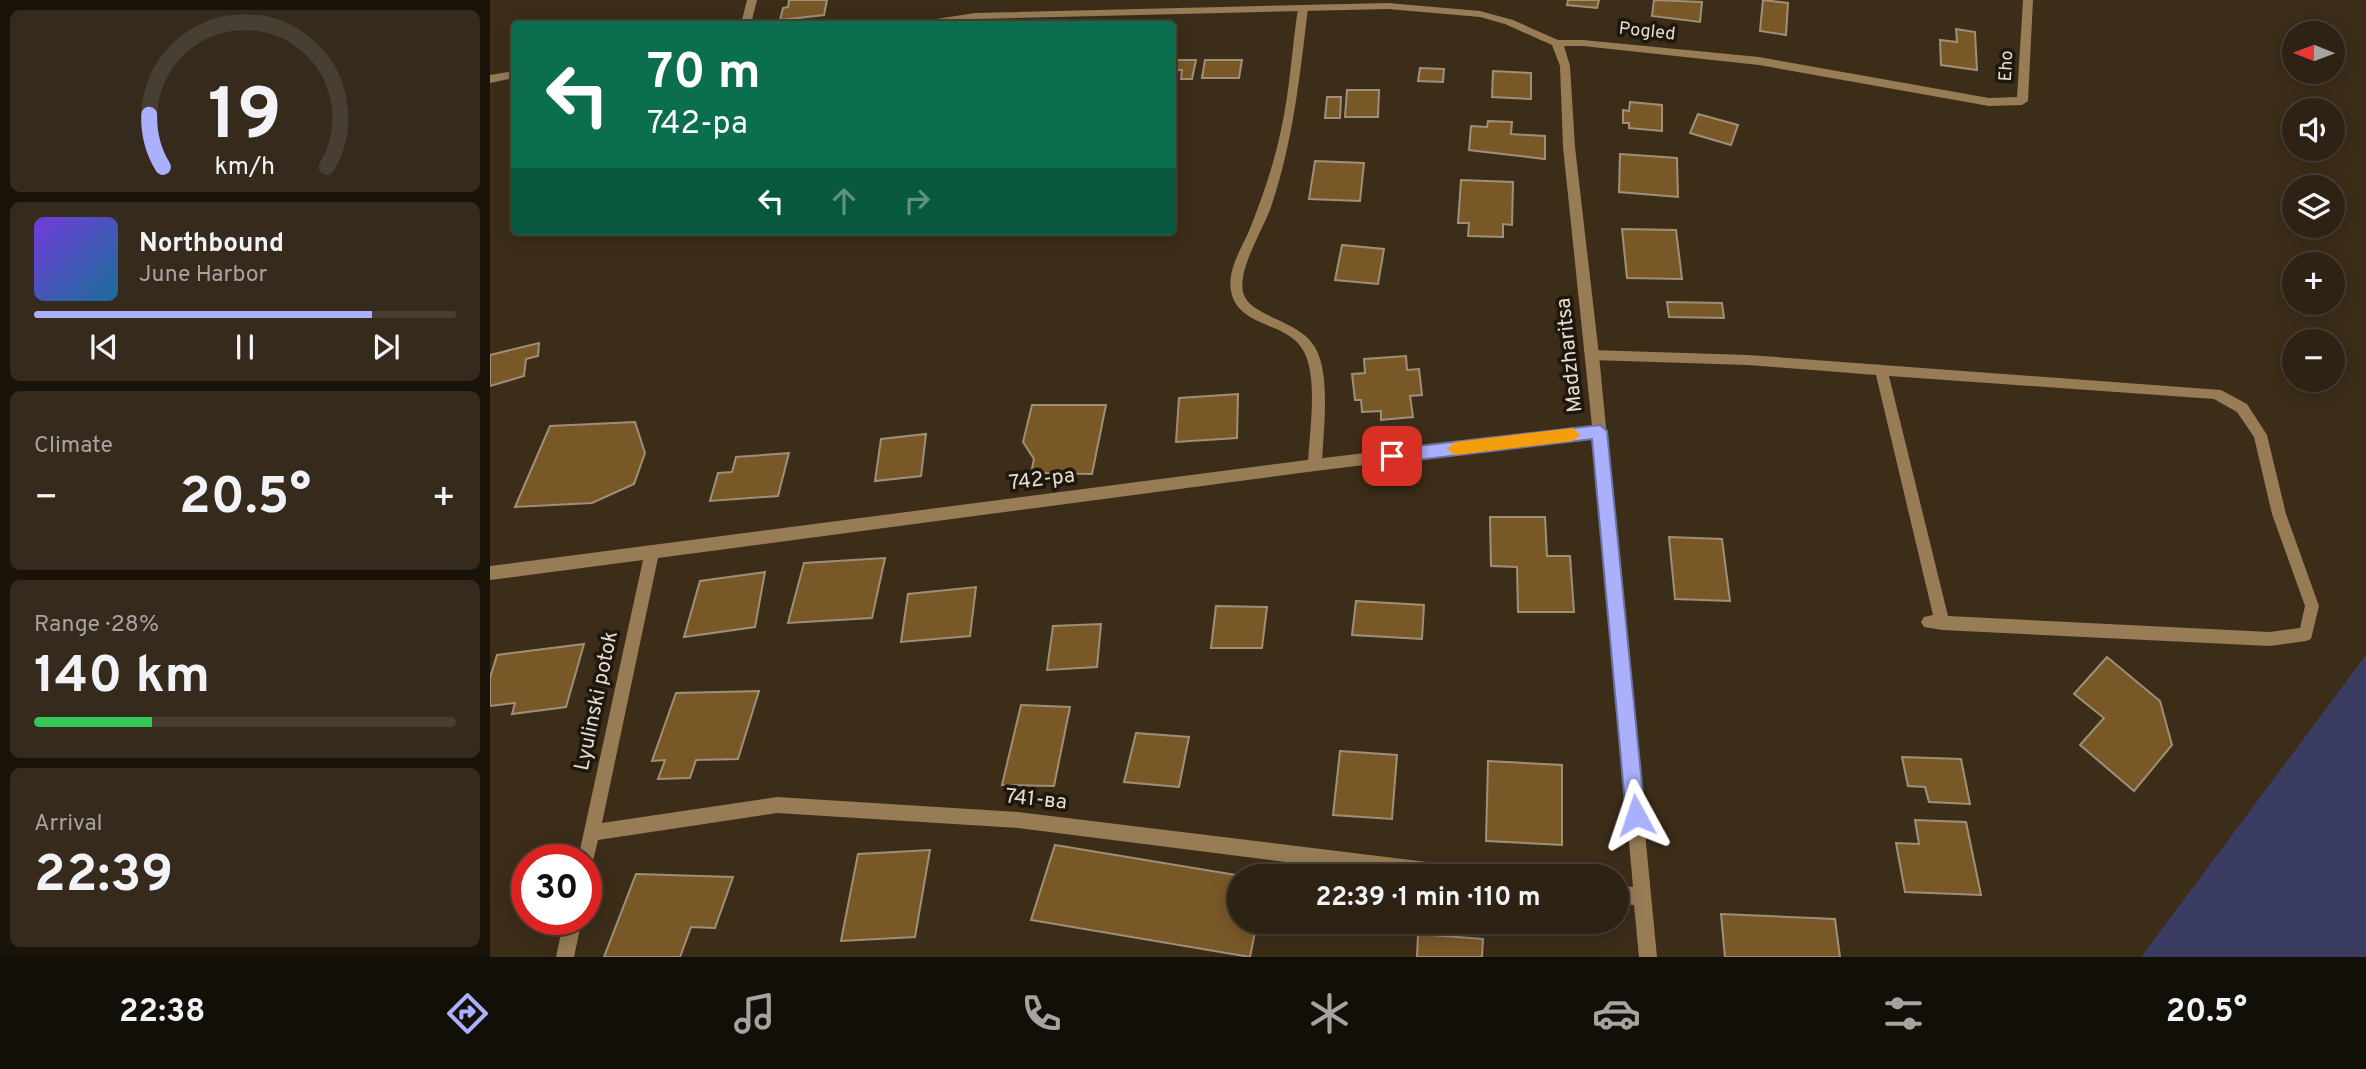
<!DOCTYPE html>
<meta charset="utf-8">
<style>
body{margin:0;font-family:Overpass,sans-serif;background:#352a1c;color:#f1f3f6;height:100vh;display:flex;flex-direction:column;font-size:26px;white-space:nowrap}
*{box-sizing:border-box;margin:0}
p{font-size:23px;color:#a7a4a0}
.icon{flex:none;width:38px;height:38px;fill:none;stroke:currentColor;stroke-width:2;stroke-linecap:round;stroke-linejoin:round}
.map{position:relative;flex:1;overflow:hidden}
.details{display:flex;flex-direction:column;gap:10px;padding:10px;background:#19130a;width:490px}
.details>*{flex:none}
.guide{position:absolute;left:21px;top:21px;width:665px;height:214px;border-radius:7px;box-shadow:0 4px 18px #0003,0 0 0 2px #483f33;background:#0b6e4f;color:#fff;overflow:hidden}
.needle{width:46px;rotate:271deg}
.fabs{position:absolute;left:1792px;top:21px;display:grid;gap:14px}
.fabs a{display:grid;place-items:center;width:63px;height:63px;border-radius:50%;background:#2d2213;box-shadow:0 4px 18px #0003,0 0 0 2px #483f33;font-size:35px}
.speed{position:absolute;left:21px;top:844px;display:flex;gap:14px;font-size:35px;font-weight:700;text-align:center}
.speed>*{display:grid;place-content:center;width:91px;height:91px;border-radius:50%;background:#2d2213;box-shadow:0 4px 18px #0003,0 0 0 2px #483f33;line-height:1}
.speed .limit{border:10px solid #d22;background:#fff;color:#111}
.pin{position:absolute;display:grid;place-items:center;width:60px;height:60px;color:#fff;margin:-30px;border-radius:14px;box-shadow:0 4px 10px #0006}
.me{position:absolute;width:77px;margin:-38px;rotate:355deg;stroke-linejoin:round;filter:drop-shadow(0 0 5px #0008)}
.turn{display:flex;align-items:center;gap:24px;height:147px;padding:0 21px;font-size:32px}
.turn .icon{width:91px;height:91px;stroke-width:2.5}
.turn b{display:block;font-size:49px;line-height:60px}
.lanes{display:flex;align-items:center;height:66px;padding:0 21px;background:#0003;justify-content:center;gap:35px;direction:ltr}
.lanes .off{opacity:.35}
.big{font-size:52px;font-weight:700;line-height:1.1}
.details .widget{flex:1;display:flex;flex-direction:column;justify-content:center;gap:10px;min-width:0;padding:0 24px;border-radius:10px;background:#352a1c}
.details .dial{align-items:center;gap:0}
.dial svg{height:182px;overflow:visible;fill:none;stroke:#483f33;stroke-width:7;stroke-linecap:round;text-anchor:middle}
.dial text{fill:#f1f3f6;stroke:none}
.song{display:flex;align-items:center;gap:21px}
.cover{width:84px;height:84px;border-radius:10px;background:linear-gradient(135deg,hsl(260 70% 55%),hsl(200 70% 35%))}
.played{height:7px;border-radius:4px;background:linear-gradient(90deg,#aab0fb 80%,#483f33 80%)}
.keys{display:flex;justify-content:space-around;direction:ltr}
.heat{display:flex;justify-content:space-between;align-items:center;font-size:38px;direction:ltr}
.charge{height:10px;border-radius:5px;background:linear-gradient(90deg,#34c759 28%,#483f33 0)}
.trip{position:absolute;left:737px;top:864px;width:402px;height:70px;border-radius:35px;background:#2d2213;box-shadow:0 4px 18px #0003,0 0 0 2px #483f33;font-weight:700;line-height:70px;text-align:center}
.menu{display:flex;height:112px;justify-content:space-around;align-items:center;background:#120e08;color:#a7a4a0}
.menu .icon{width:49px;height:49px}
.menu .active{color:#aab0fb}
.menu b{font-size:32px;color:#f1f3f6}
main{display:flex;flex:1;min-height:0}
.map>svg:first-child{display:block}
.green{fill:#3a3c61}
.building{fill:#795828;stroke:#a08f78;stroke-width:2}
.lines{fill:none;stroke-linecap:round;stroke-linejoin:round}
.service{fill:#977c56;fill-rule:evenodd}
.minor{fill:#977c56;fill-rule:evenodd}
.route{fill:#aab0fb;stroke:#6e72a3;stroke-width:2}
.slow{fill:#f59e0b}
.labels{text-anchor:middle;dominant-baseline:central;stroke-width:7;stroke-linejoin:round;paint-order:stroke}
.far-street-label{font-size:18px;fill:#e7ded1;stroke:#1e170e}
.street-label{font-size:21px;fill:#e7ded1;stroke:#1e170e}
</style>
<main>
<section class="details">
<div class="widget dial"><svg viewBox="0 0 100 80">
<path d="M14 69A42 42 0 1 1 86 69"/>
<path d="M14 69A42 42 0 0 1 8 46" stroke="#aab0fb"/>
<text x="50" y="56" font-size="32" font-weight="700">19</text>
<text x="50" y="72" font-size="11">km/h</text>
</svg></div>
<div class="widget">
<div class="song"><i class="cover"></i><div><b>Northbound</b><p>June Harbor</p></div></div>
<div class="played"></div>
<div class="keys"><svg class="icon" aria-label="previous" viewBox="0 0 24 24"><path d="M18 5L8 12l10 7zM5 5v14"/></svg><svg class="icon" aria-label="pause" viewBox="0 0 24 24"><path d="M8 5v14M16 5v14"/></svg><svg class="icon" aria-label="next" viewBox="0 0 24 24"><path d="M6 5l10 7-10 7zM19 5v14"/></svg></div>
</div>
<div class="widget"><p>Climate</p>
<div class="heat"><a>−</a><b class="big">20.5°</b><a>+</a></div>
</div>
<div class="widget"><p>Range · 28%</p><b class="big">140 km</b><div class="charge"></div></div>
<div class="widget"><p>Arrival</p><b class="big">22:39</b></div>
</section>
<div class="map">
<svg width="1876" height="957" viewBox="0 0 1876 957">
<rect width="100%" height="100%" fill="#3c2d19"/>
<polygon class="green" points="1876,655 1876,957 1651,957"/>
<g class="building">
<polygon points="299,0 337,0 334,15 290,20 293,8 298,7"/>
<polygon points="1078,0 1109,0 1107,8 1077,5"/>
<polygon points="1164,0 1212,2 1210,22 1162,16"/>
<polygon points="1273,0 1298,3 1296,35 1270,31"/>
<polygon points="1466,29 1485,32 1487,70 1451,65 1450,40 1467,42"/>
<polygon points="682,60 706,60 702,79 691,79 692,70 682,70"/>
<polygon points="715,60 752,60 749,78 712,78"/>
<polygon points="930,68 954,69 953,82 928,81"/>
<polygon points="1003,71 1041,73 1041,99 1002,97"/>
<polygon points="857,90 889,90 888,117 855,117"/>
<polygon points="837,97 851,97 850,118 835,118"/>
<polygon points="1140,102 1172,105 1172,131 1139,128 1139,123 1133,123 1133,110 1139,111"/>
<polygon points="1208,114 1248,125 1241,145 1200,133"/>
<polygon points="998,121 1022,122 1021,134 1055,136 1055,159 979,150 981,126 997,127"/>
<polygon points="1130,154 1187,158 1188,197 1129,192"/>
<polygon points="825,161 874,163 870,201 819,199"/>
<polygon points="971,180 1023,182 1022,225 1013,224 1013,237 978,236 979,223 968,223"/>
<polygon points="1132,229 1186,230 1192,279 1137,278"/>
<polygon points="852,245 894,249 888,284 845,280"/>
<polygon points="1177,302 1232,303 1234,318 1179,317"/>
<polygon points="49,343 48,356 36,359 34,376 0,386 0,355"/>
<polygon points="916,356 917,370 929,369 932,395 920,396 923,417 891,420 891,411 872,412 871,400 865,400 862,374 875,373 874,359"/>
<polygon points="748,394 747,438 686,442 689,398"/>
<polygon points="542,405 616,405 602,474 541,473 544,459 533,442"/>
<polygon points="145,422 155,453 144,484 102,503 25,507 60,426"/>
<polygon points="436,434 431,476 385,481 391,439"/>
<polygon points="299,453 288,496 220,501 228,473 242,472 246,457"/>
<polygon points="1000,517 1055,517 1057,556 1080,556 1084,612 1028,612 1027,567 1001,566"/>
<polygon points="1179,537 1232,539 1240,601 1185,599"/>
<polygon points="395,558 382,618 298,623 314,563"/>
<polygon points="275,572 265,627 194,637 210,581"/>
<polygon points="486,587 480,636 411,642 418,594"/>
<polygon points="866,601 934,605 932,639 862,635"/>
<polygon points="726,606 777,607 772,648 721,648"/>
<polygon points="611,624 607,667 557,670 563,626"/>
<polygon points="94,644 76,707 22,714 25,703 0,706 0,678 7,655"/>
<polygon points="1617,657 1670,701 1682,745 1644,791 1590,745 1614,718 1584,694"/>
<polygon points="269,691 248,759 206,760 200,778 168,779 175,760 162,761 186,693"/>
<polygon points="531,705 580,707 564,786 512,785"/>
<polygon points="646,733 699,737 689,787 634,782"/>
<polygon points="850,751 907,755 902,819 843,815"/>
<polygon points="1412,757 1471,759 1480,804 1439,802 1435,787 1418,786"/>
<polygon points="998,761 1072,765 1072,845 996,841"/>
<polygon points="1425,820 1476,822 1491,895 1415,892 1406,843 1429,844"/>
<polygon points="565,845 758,877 749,877 749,922 767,922 760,957 541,920"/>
<polygon points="440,850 425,937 351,941 368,854"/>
<polygon points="146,874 243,877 225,928 201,927 190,957 114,957"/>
<polygon points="1231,914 1345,919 1350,957 1235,957"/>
<polygon points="928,934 993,939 992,957 927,957"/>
</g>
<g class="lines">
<g class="service">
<path d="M813,5l5,3c-8,67 -15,134 -37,199 -8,23 -33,61 -28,85 6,26 58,27 73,57 15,29 7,83 6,116l-2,4h-10l-2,-4c1,-32 10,-82 -3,-111 -14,-33 -67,-25 -74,-63 -4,-20 10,-42 18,-60 13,-32 25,-67 32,-101 9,-40 11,-82 17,-122z"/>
<path d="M1102,350l156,5 473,35 26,14 20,31 19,79 33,92 -8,33 -5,2 -36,5 -328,-16 -18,-3 -3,-5 3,-5 9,-2 -57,-240 -128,-10 -156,-5 -7,-5zM1399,376l325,23 23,13 17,25 18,77 33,92 -5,22 -30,4 -322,-16z"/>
</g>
<g class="minor">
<polygon points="257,0 267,0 261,24 251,24"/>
<polygon points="1533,0 1543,0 1538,101 1532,105 1499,106 1269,65 1093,46 1074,46 1080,66 1085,147 1109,355 1167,957 1149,957 1144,905 1127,903 1127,885 1143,887 1103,437 825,471 168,558 112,823 287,797 528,812 986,868 992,871 994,877 915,877 528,828 287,813 108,840 102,865 96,867 96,859 88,859 153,560 0,580 0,566 825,459 1102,426 1073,147 1070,66 1062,45 1015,24 990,17 898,9 485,19 450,24 426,24 427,22 485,13 898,3 990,11 1023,20 1068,40 1093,40 1269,57 1499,98 1527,97"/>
<polygon points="24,71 24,78 0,83 0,75"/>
<polygon points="74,919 92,919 84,957 66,957"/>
</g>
</g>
<polygon class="route" points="1110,425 1117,431 1155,815 1152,822 1146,825 1139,822 1136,815 1102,439 902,463 894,456 902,449"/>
<polygon class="slow" points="1083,428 1090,435 1083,441 965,455 957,449 965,442"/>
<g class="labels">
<g class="far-street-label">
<text transform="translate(1157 32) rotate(6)">Pogled</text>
<text transform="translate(1517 66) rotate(-87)">Eho</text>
</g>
<g class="street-label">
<text transform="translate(1080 355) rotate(-96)">Madzharitsa</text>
<text transform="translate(552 480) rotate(-7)">742-ра</text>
<text transform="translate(107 701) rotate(-78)">Lyulinski potok</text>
<text transform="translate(546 800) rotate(6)">741-ва</text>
</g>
</g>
</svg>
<div class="fabs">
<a><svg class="needle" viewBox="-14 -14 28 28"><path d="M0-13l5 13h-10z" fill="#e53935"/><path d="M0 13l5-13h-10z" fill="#a7a4a0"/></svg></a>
<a><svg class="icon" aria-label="sound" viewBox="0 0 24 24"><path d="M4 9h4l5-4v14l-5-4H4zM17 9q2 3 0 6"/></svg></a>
<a><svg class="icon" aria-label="layers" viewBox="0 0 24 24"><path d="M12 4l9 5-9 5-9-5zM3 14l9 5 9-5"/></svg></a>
<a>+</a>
<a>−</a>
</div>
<div class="speed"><div class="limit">30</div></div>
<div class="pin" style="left:902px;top:456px;background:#d93025"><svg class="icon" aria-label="arrive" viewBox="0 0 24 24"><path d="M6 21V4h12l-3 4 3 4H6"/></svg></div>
<svg class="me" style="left:1146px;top:815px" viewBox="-20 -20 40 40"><path d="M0-17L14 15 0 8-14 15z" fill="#aab0fb" stroke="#fff" stroke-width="4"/></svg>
<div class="trip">22:39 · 1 min · 110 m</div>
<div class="guide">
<div class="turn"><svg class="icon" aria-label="left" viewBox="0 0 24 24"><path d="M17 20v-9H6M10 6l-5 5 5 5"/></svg><div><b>70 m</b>742-ра</div></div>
<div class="lanes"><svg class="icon" aria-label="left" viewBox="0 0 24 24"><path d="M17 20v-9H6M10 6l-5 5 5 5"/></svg><svg class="icon off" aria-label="ahead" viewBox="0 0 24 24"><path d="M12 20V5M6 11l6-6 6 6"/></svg><svg class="icon off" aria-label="right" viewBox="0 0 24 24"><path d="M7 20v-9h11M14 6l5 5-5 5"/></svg></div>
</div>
</div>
</main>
<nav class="menu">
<b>22:38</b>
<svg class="icon active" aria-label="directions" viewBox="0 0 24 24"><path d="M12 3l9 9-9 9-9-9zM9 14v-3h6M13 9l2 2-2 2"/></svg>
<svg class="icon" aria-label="music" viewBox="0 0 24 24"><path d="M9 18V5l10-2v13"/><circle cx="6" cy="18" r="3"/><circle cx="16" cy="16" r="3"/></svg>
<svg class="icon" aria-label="phone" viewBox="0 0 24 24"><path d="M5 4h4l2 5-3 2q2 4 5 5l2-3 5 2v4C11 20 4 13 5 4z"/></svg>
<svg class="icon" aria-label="climate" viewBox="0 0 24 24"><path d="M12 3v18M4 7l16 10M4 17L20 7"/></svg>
<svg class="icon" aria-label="car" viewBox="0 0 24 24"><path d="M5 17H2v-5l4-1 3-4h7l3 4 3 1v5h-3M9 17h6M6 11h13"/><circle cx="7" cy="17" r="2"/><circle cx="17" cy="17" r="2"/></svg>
<svg class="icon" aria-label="filters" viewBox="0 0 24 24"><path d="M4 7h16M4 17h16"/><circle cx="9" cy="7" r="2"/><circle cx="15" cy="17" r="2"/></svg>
<b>20.5°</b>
</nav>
